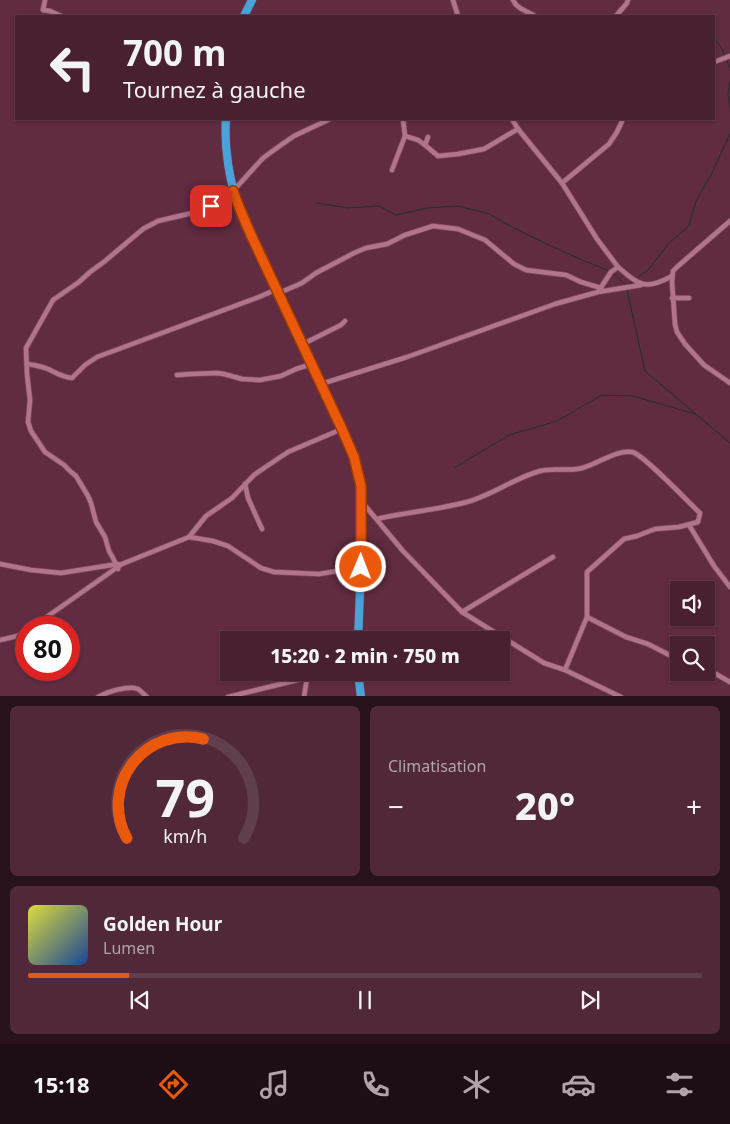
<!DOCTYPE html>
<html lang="fr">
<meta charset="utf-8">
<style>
body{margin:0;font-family:"Noto Sans",sans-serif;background:#502839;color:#f1f3f6;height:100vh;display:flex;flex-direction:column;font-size:19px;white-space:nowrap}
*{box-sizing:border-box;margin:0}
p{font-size:16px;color:#b1a3ab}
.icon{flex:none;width:28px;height:28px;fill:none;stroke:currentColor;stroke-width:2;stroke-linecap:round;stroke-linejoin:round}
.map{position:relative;height:696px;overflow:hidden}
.drawer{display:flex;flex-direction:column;gap:10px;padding:10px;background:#28121b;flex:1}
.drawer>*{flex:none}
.banner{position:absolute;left:15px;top:15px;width:700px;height:105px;border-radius:0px;box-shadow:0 1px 4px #0004,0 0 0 1px #613e4d;background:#492031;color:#f1f3f6;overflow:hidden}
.buttons{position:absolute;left:670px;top:581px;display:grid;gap:10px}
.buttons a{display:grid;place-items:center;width:45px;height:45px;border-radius:0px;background:#492031;box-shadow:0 1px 4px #0004,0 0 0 1px #613e4d;font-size:25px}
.speed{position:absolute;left:15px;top:616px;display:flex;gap:10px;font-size:25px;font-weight:700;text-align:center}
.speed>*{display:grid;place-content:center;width:65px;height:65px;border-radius:50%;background:#492031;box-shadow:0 1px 4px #0004,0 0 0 1px #613e4d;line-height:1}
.speed .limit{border:8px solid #d22;background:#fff;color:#111}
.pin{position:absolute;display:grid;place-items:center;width:42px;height:42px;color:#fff;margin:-21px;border-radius:10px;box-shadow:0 2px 8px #0006}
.me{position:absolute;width:55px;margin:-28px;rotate:1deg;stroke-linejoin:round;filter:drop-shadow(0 0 4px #0008)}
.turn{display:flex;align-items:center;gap:18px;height:105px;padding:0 25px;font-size:22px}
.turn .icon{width:65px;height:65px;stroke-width:2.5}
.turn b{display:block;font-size:35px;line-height:42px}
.big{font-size:38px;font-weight:800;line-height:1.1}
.drawer .widget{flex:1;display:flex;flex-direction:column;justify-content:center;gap:8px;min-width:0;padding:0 18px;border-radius:8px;background:#502839}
.drawer .dial{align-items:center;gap:0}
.dial svg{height:130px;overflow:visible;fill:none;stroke:#613e4d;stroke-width:7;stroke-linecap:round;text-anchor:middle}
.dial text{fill:#f1f3f6;stroke:none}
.song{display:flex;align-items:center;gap:15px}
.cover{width:60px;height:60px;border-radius:8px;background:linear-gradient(135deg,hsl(60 70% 55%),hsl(220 70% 35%))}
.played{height:5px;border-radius:2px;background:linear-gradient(90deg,#ea580c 15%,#613e4d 15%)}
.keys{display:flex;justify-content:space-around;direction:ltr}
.heat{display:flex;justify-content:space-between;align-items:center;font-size:28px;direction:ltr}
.drawer .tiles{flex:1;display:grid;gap:10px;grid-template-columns:1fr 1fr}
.widget:last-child{grid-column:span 2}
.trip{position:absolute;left:220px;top:631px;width:290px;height:50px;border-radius:0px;background:#492031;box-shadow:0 1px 4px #0004,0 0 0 1px #613e4d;font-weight:800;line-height:50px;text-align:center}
.menu{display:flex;height:80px;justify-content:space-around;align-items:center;background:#1d0d14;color:#b1a3ab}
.menu .icon{width:35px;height:35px}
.menu .selected{color:#ea580c}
.menu b{font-size:22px;color:#f1f3f6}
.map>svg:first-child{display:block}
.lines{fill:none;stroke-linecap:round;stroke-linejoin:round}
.stream{stroke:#1c322d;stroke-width:1}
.minor-casing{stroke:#784a5d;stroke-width:6}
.trunk-casing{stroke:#784a5d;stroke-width:9}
.minor{stroke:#b2748a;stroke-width:4.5}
.trunk{stroke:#49a2da;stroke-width:8}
.route-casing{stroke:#983908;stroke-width:12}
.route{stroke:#ea580c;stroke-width:9}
</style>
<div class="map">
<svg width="730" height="697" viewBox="0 0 730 697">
<rect width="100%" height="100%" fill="#612b41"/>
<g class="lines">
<g class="stream">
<polyline points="714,38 722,49 730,68"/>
<polyline points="730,81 728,95 730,108"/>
<polyline points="317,203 348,208 379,206 396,215 427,208 457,206 487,213 514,228 543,242 573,256 609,271"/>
<polyline points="612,273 626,285"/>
<polyline points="636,279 649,269 668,244 689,226 696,201 711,175 730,134"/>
<polyline points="626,286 633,281"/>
<polyline points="627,290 645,371 730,443"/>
<polyline points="454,468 509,435 557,421 602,395 633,396 695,414"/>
</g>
<g class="minor-casing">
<g id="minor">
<polyline points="45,0 43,10 50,11 61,16"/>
<polyline points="453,0 458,16"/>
<path d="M513,0c4,9 14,11 22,16"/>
<polyline points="616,16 627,3 628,0"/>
<polyline points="714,62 730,56"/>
<polyline points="405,136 418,140 425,145 428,137"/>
<polyline points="425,145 438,156 458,154 484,149 518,129"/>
<polyline points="392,170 405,136 403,119"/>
<polyline points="562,183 609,144 617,132 623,119"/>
<polyline points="730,221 677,267 673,271 672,282 675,324 677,332 685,344 704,365 730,383"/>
<path d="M618,267c21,18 27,24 54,9"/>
<polyline points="598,292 641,285"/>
<polyline points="279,293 302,283 316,273 354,253 366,248 387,244 405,235 433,226 458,229 485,240 514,264 526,270 566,275 581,282 601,288"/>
<polyline points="672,298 689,298"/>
<polyline points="303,344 341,325 345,321"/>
<path d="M27,364c7,1 14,2 21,5 8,4 14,8 24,9l13,-13 12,-8 162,-60 18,-8"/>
<polyline points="177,375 191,374 217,373 224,374 242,379 260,380 281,376 296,369 312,364"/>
<polyline points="321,384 407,357 555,304 598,292 611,272 618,267 597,239 562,183 518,129 512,119"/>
<polyline points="342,429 288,452 267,466 254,475 232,498 206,516 189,537 213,541 228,546 261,568 274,572 319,574 361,567"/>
<polyline points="245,484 248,498 262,529"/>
<polyline points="362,502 403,551 462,612 544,663 565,670 621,697"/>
<path d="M377,519c30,-7 60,-9 90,-17 26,-7 47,-24 73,-31 14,-4 28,1 42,-3 14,-3 35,-19 50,-16 11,2 56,50 68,61l-2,9 -19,5 -24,2 -18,7 -13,3 -37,33v45l-22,53"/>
<polyline points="689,525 714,566 730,587"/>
<polyline points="0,564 31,570 61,573 118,564"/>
<polyline points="118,569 113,558 109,551 105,537 96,522 91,503 88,496 76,476 70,471 64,465 45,452 31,431 28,422 30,400 27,374 26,348 53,300 79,282 90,272 105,261 143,229 158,221 201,211 218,202 233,191 263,158 281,145 294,136 330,119"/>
<polyline points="462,612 553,557"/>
<polyline points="587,617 626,637 648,644 679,660"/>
<polyline points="31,628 122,564 189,537"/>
<polyline points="0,640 17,636 26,631"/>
<polyline points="706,671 716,674 730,682"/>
<path d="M98,697c9,-5 30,-12 40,-8 3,2 6,5 9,8"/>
<polyline points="228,697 330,672"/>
<polyline points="304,697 307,678"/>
</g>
</g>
<g class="trunk-casing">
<g id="trunk">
<polyline points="244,16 252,0"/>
<path d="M226,119c-2,27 3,62 13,88l103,222 12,28 7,29v81l-3,73"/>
<polyline points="358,672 361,697"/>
</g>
</g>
<use href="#minor" class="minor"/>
<use href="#trunk" class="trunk"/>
</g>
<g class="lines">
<g class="route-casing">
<polyline id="route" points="211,206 226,197 233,191 239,207 251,235 342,429 354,457 361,486 361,567"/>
</g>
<use href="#route" class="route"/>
</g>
</svg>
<div class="buttons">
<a><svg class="icon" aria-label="sound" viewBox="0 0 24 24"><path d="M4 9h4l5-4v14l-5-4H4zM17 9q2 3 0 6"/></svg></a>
<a><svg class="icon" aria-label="search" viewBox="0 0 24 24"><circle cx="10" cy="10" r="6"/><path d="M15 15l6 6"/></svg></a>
</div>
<div class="speed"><div class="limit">80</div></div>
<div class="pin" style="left:211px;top:206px;background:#d93025"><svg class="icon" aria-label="arrive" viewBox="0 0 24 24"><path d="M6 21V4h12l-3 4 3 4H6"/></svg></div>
<svg class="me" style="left:361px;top:567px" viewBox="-20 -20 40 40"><circle r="17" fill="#ea580c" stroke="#fff" stroke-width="3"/><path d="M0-11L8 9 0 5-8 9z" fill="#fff"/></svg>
<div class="trip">15:20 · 2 min · 750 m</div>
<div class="banner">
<div class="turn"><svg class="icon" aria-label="left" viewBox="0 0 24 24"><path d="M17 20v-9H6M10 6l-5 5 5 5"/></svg><div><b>700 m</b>Tournez à gauche</div></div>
</div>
</div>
<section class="drawer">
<div class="tiles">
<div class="widget dial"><svg viewBox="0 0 100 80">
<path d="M14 69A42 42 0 1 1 86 69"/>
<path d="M14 69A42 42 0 0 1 61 8" stroke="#ea580c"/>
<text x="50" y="56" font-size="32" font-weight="700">79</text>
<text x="50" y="72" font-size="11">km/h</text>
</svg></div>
<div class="widget"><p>Climatisation</p>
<div class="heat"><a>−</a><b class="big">20°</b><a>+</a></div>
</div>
<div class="widget">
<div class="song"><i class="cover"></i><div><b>Golden Hour</b><p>Lumen</p></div></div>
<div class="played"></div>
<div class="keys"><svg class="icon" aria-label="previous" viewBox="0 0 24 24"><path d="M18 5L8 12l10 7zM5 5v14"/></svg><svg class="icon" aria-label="pause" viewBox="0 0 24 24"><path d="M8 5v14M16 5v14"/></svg><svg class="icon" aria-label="next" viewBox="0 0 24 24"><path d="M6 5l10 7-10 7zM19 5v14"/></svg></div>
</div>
</div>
</section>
<nav class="menu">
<b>15:18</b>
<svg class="icon selected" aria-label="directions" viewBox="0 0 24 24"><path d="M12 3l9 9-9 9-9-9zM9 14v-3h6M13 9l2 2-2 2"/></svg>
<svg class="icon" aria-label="music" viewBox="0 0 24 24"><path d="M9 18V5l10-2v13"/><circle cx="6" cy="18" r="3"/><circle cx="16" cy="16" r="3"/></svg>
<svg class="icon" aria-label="phone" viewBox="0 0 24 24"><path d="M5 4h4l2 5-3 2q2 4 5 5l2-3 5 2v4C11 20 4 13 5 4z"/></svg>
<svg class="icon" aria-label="climate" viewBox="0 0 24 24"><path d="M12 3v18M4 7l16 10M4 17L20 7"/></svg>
<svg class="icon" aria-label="car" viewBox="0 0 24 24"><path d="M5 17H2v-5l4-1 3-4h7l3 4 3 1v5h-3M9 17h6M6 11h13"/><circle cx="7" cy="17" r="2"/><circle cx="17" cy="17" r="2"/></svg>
<svg class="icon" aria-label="filters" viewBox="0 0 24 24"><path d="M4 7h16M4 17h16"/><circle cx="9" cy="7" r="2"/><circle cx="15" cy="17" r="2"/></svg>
</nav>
